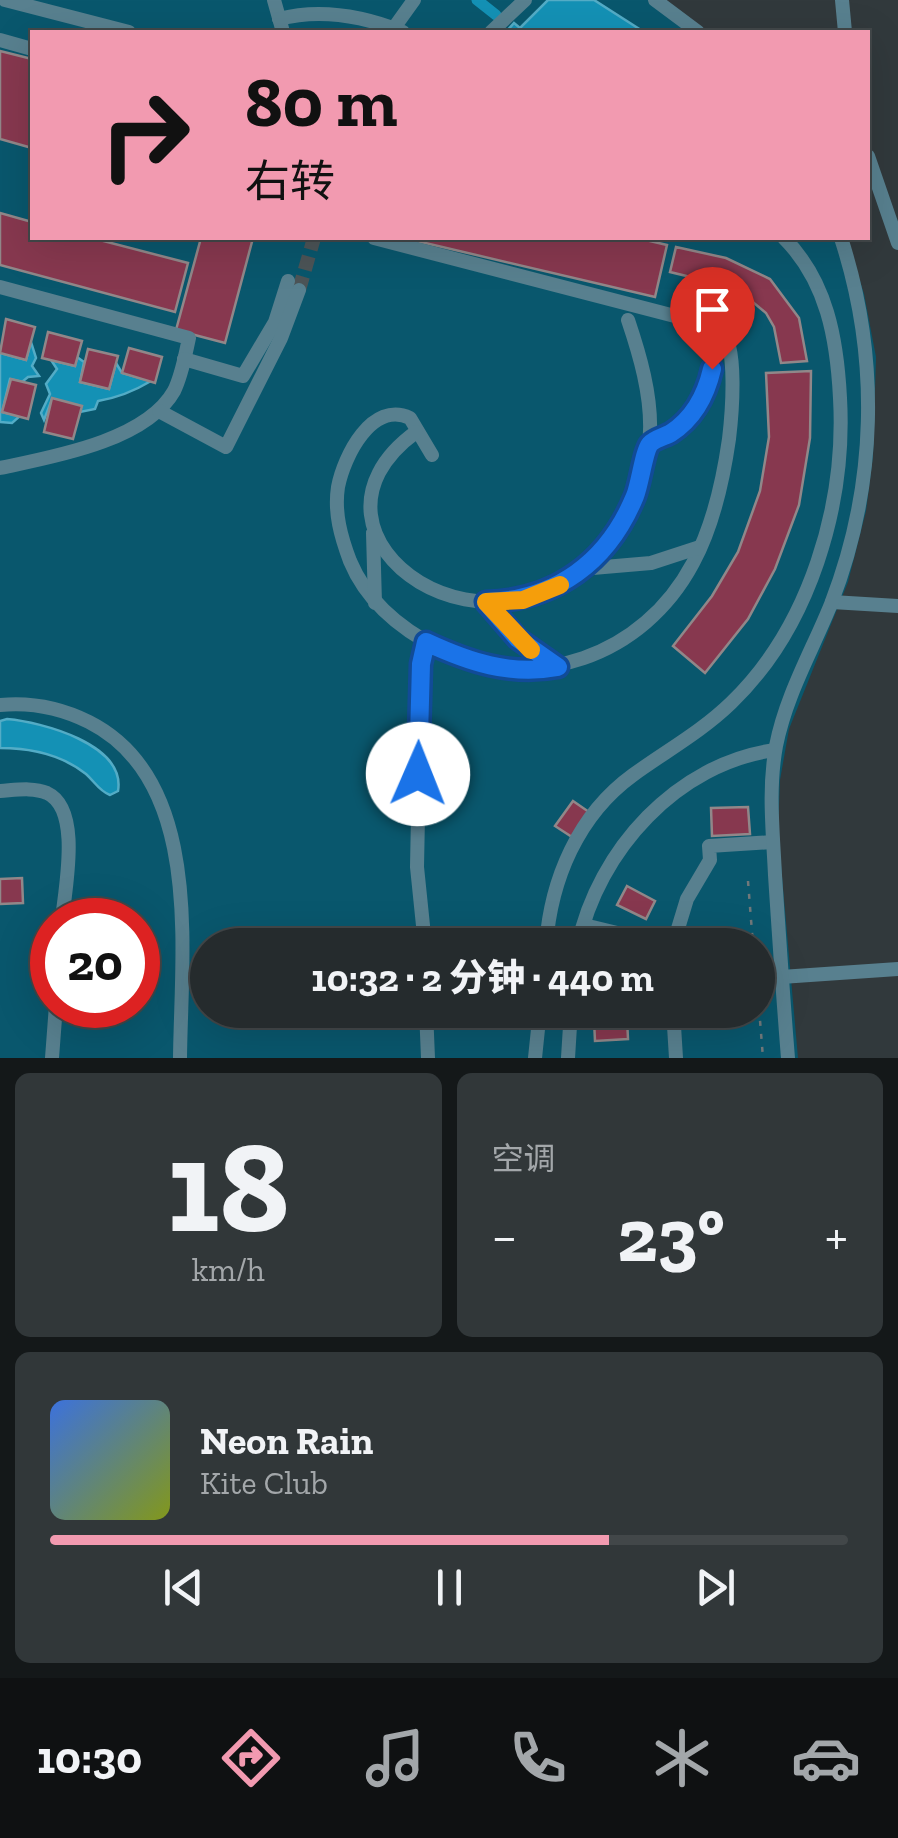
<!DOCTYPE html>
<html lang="zh">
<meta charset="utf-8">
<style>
body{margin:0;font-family:"Zilla Slab","Noto Sans SC",serif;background:#313739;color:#f1f3f6;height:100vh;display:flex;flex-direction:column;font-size:38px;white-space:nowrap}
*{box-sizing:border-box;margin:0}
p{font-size:32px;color:#a3a7aa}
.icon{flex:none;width:55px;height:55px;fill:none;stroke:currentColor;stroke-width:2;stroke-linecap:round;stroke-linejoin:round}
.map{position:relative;height:1058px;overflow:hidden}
.drawer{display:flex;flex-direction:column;gap:15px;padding:15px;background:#141819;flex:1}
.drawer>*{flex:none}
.banner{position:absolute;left:30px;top:30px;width:840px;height:210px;border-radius:0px;box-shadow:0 10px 40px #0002,0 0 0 2px #424749;background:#f29ab0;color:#111;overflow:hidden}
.speed{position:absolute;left:30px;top:898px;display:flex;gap:20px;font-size:50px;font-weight:700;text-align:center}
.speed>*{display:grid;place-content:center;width:130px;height:130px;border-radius:50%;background:#252b2d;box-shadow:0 10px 40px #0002,0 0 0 2px #424749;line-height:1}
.speed .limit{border:15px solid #d22;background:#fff;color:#111}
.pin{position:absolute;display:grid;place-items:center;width:85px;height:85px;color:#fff;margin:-102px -42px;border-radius:50% 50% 50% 0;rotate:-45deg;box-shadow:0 0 10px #0007}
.pin .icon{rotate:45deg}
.me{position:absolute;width:110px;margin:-55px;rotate:1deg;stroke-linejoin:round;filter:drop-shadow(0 0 8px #0008)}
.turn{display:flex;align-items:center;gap:35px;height:210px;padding:0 50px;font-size:45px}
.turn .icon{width:130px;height:130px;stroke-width:2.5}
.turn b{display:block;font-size:70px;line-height:85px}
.big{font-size:75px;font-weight:800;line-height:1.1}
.drawer .card{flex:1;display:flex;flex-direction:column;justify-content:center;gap:15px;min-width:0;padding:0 35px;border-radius:15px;background:#313739}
.drawer .dial{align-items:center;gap:0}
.dial b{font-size:130px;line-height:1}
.song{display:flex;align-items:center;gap:30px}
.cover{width:120px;height:120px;border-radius:15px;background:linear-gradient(135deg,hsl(220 70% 55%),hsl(70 70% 35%))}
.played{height:10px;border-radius:5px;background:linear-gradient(90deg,#f29ab0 70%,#424749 70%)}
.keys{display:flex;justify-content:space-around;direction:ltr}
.heat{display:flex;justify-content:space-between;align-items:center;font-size:55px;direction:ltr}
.drawer .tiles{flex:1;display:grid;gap:15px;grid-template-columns:1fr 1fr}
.card:last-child{grid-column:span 2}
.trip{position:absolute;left:190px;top:928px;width:585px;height:100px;border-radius:50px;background:#252b2d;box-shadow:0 10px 40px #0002,0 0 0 2px #424749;font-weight:800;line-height:100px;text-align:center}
.menu{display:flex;height:160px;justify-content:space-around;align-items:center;background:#0f1112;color:#a3a7aa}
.menu .icon{width:70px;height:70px}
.menu .active{color:#f29ab0}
.menu b{font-size:45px;color:#f1f3f6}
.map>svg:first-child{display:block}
.green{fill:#09576d;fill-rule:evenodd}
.water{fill:#1491b5;stroke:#53acc6;stroke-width:2.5}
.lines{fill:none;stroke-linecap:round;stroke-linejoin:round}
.canal{stroke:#1491b5;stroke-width:11}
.building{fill:#87384f;stroke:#918789;stroke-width:2.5}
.minor-tunnel{stroke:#4c5457;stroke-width:14;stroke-dasharray:14 7;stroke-linecap:butt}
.path{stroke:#71787a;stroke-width:2.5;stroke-dasharray:5 8;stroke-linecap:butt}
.minor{stroke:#58808f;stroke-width:14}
.route-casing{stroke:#114b97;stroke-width:25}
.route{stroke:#1a73e8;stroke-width:18}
.slow{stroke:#f59e0b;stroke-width:18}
</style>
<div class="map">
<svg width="898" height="1058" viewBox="0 0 898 1058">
<rect width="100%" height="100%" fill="#31393c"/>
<path class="green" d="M0,0h666l41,32h-675v206h815l17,56 12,63 -3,99 -7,55 -18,71 -59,147 -9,51 -2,51 20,227h-798zM52,920h86v85h-86zM208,945h550v65h-550z"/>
<g class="water">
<polygon points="548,0 594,0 644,32 506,32 514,23 520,28"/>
<polygon points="31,342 36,358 32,366 39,376 28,377 22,382 10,379 2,412 20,416 12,423 0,422 0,353 26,360"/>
<path d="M77,357l7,5 -4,20 29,7 7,-26 6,10 29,8c-15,9 -35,17 -53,20l-3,8 -15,3 -28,-13 -8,21 -3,-7 9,-19 -4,-10 11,-15 -6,-9 24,6z"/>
<path d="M7,719c34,3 119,25 111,72l-8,4c-11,-4 -15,-13 -24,-21 -24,-19 -56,-26 -86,-26v-27z"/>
</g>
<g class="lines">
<polyline class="canal" points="477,0 496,15"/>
</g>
<g class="building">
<polygon points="0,51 32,59 32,148 0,139"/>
<polygon points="0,213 32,222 32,238 92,238 188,263 175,312 0,265"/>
<polygon points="201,238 253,238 225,343 176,330"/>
<polygon points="404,238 637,238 667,245 655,297"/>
<polygon points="676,247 726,258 770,279 799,318 807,361 781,363 774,327 766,313 736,288 670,272"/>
<polygon points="6,319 35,327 26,360 0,353"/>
<polygon points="48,332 82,341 75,366 42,358"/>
<polygon points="129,348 162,357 155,383 122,373"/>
<polygon points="88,349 118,356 109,389 80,382"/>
<polygon points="811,371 810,438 799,505 775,569 748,619 705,673 673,646 712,596 738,552 760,491 769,437 766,373"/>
<polygon points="11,379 36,385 28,419 2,412"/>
<polygon points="52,398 82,406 73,439 44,432"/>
<polygon points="573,801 589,812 572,837 555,826"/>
<polygon points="748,807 750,834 712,836 711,808"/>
<polygon points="22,878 23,903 0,904 0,879"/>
<polygon points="627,886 655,901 646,919 617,905"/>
<polygon points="627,1018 628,1039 595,1041 594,1020"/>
</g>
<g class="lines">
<polyline class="minor-tunnel" points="299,290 314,238"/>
<g class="path">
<polyline points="748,881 753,945"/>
<polyline points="758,995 763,1058"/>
</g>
<g class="minor">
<polyline points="5,0 129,32"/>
<polyline points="274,0 283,32"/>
<polyline points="655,0 698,32"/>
<polyline points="842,0 845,32"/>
<path d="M279,19c43,-11 84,-3 124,13"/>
<polyline points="391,32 414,0"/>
<polyline points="491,32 525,0"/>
<polyline points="0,40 32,49"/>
<polyline points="868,156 898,243"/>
<path d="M374,238l347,90c17,18 11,86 8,111 -6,42 -16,87 -36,124 -50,94 -158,131 -253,86 -40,-20 -73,-47 -90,-88 -9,-24 -16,-48 -12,-74 6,-31 34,-87 72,-69l22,37"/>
<path d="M0,287l189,51c-4,18 -7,37 -15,53 -28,50 -122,66 -174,77"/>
<polyline points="184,359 243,376 275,322 288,281"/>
<polyline points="159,411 226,447 281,338 299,290"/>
<path d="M416,432c-143,104 86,264 200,98 49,-72 38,-133 12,-210"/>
<path d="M650,444c44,-23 65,-54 62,-105l12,-8"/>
<polyline points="373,533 375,603"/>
<polyline points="581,569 651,563 700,547"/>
<polyline points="486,602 518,639 558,667"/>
<polyline points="832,602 898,606"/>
<path d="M0,705c31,-3 61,3 89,17 115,58 92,230 91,336"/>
<path d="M0,791c16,-1 33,-4 47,2 35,16 18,95 15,127"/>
<polyline points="584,925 667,945"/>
<polyline points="425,945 417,867 421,664 426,642"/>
<path d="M546,945c5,-66 32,-130 87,-170 33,-24 68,-43 98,-72 79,-76 115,-198 109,-305 -3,-59 -13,-117 -56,-160"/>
<path d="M578,945c20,-95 100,-182 197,-195"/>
<polyline points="673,945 687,899 710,860 709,846 773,842"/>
<polyline points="781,977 898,969"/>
<polyline points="426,1010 428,1058"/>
<polyline points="673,1010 676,1058"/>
<polyline points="52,1058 56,1005"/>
<polyline points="535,1058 540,1010"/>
<polyline points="568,1058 571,1010"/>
<path d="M788,1058c-5,-61 -9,-122 -13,-183 -2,-43 -7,-86 1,-129 10,-51 36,-95 55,-142 46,-119 49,-246 10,-366"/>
</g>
</g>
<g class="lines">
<g class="route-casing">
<path id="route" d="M418,774l3,-110 5,-22c43,20 84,34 132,25l-40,-28 -32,-37c70,-2 122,-40 149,-106 5,-12 9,-45 15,-52 4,-5 16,-8 21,-11 23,-15 35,-38 41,-64"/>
</g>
<use href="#route" class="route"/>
<polyline class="slow" points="531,650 486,602 523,600 560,585"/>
</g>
</svg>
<div class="speed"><div class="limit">20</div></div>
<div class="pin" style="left:712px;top:369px;background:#d93025"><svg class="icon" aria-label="arrive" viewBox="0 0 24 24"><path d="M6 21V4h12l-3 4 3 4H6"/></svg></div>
<svg class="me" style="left:418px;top:774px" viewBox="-20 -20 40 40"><circle r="19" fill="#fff"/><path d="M0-13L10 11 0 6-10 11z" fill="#1a73e8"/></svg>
<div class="trip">10:32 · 2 分钟 · 440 m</div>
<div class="banner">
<div class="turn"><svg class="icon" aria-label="right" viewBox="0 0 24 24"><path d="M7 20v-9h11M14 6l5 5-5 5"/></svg><div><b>80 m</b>右转</div></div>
</div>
</div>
<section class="drawer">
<div class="tiles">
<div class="card dial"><b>18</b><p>km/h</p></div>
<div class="card"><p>空调</p>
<div class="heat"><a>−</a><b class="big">23°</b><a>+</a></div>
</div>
<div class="card">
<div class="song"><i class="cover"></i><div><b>Neon Rain</b><p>Kite Club</p></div></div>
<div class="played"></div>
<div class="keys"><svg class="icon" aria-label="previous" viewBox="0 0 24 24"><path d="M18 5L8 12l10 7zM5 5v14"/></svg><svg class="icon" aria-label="pause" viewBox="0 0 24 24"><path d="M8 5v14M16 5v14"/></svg><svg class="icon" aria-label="next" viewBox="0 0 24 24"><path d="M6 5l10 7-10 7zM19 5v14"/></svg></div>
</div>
</div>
</section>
<nav class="menu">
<b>10:30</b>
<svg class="icon active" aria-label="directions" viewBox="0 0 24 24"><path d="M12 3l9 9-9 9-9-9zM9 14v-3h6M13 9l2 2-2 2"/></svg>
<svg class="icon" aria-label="music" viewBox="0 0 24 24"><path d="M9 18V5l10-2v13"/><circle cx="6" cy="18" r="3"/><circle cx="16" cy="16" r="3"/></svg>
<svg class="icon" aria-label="phone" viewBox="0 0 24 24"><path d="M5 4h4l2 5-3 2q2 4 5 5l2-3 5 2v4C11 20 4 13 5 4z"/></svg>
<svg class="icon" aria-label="climate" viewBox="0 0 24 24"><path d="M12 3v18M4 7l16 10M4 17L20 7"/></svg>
<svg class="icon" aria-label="car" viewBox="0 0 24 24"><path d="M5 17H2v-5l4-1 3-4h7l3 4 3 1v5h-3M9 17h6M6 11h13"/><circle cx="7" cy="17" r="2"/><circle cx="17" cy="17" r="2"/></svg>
</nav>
